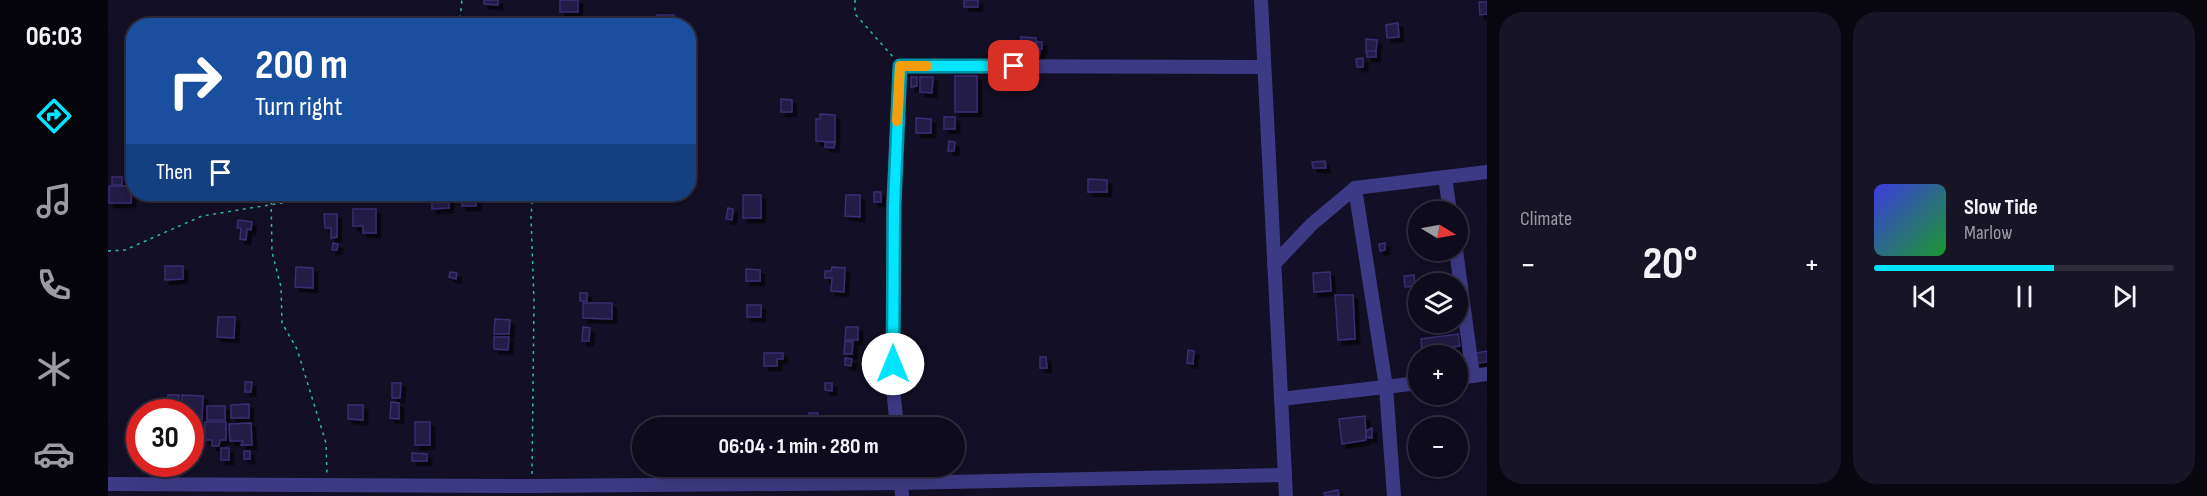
<!DOCTYPE html>
<meta charset="utf-8">
<style>
body{margin:0;font-family:"Sofia Sans Condensed",sans-serif;background:#171425;color:#f1f3f6;height:100vh;display:flex;flex-direction:column;font-size:22px;white-space:nowrap}
*{box-sizing:border-box;margin:0}
p{font-size:20px;color:#9b9ba3}
.icon{flex:none;width:33px;height:33px;fill:none;stroke:currentColor;stroke-width:2;stroke-linecap:round;stroke-linejoin:round}
.map{position:relative;flex:1;overflow:hidden}
.panel{display:flex;flex-direction:column;gap:12px;padding:12px;background:#08060f;width:720px}
.panel>*{flex:none}
.hud{position:absolute;left:18px;top:18px;width:570px;height:183px;border-radius:24px;box-shadow:0 6px 24px #0002,0 0 0 2px #2e2b3b;background:#1a4fa0;color:#fff;overflow:hidden}
.needle{width:39px;rotate:100deg}
.buttons{position:absolute;left:1300px;top:201px;display:grid;gap:12px}
.buttons a{display:grid;place-items:center;width:60px;height:60px;border-radius:50%;background:#0e0b1c;box-shadow:0 6px 24px #0002,0 0 0 2px #2e2b3b;font-size:30px}
.speed{position:absolute;left:18px;top:399px;display:flex;gap:12px;font-size:30px;font-weight:700;text-align:center}
.speed>*{display:grid;place-content:center;width:78px;height:78px;border-radius:50%;background:#0e0b1c;box-shadow:0 6px 24px #0002,0 0 0 2px #2e2b3b;line-height:1}
.speed .limit{border:9px solid #d22;background:#fff;color:#111}
.pin{position:absolute;display:grid;place-items:center;width:51px;height:51px;color:#fff;margin:-26px;border-radius:12px;box-shadow:0 3px 9px #0006}
.me{position:absolute;width:66px;margin:-33px;rotate:0deg;stroke-linejoin:round;filter:drop-shadow(0 0 4px #0008)}
.turn{display:flex;align-items:center;gap:21px;height:126px;padding:0 30px;font-size:27px}
.turn .icon{width:78px;height:78px;stroke-width:2.5}
.turn b{display:block;font-size:42px;line-height:51px}
.then{display:flex;align-items:center;height:57px;padding:0 30px;background:#0003;gap:12px;font-size:22px}
.big{font-size:45px;font-weight:700;line-height:1.1}
.panel .card{flex:1;display:flex;flex-direction:column;justify-content:center;gap:9px;min-width:0;padding:0 21px;border-radius:24px;background:#171425}
.song{display:flex;align-items:center;gap:18px}
.cover{width:72px;height:72px;border-radius:9px;background:linear-gradient(135deg,hsl(240 70% 55%),hsl(130 70% 35%))}
.played{height:6px;border-radius:3px;background:linear-gradient(90deg,#00e5ff 60%,#2e2b3b 60%)}
.keys{display:flex;justify-content:space-around;direction:ltr}
.heat{display:flex;justify-content:space-between;align-items:center;font-size:33px;direction:ltr}
.panel .tiles{flex:1;display:grid;gap:12px;grid-template-columns:repeat(2,1fr)}
.trip{position:absolute;left:524px;top:417px;width:333px;height:60px;border-radius:30px;background:#0e0b1c;box-shadow:0 6px 24px #0002,0 0 0 2px #2e2b3b;font-weight:700;line-height:60px;text-align:center}
main{display:flex;flex:1;min-height:0}
.tab-bar{display:flex;flex-direction:column;width:108px;justify-content:space-around;align-items:center;background:#06040b;color:#9b9ba3}
.tab-bar .icon{width:42px;height:42px}
.tab-bar .current{color:#00e5ff}
.tab-bar b{font-size:27px;color:#f1f3f6}
.map>svg:first-child{display:block}
.building{fill:#241b47;stroke:#3b2d73;stroke-width:1.5;filter:url(#shadow)}
.lines{fill:none;stroke-linecap:round;stroke-linejoin:round}
.path{stroke:#2fb8b0;stroke-width:1.5;stroke-dasharray:3 4.5;stroke-linecap:butt}
.minor{stroke:#3d3a85;stroke-width:14}
.route-casing{stroke:#0095a6;stroke-width:15}
.route{stroke:#00e5ff;stroke-width:10}
.slow{stroke:#f59e0b;stroke-width:10}
</style>
<main>
<nav class="tab-bar">
<b>06:03</b>
<svg class="icon current" aria-label="directions" viewBox="0 0 24 24"><path d="M12 3l9 9-9 9-9-9zM9 14v-3h6M13 9l2 2-2 2"/></svg>
<svg class="icon" aria-label="music" viewBox="0 0 24 24"><path d="M9 18V5l10-2v13"/><circle cx="6" cy="18" r="3"/><circle cx="16" cy="16" r="3"/></svg>
<svg class="icon" aria-label="phone" viewBox="0 0 24 24"><path d="M5 4h4l2 5-3 2q2 4 5 5l2-3 5 2v4C11 20 4 13 5 4z"/></svg>
<svg class="icon" aria-label="climate" viewBox="0 0 24 24"><path d="M12 3v18M4 7l16 10M4 17L20 7"/></svg>
<svg class="icon" aria-label="car" viewBox="0 0 24 24"><path d="M5 17H2v-5l4-1 3-4h7l3 4 3 1v5h-3M9 17h6M6 11h13"/><circle cx="7" cy="17" r="2"/><circle cx="17" cy="17" r="2"/></svg>
</nav>
<div class="map">
<svg width="1379" height="496" viewBox="0 0 1379 496">
<defs>
<filter id="shadow"><feDropShadow dx="4.5" dy="4.5" stdDeviation="0" flood-color="#0009"/></filter>
</defs>
<rect width="100%" height="100%" fill="#130f26"/>
<g class="building">
<polygon points="376,0 390,0 390,5 376,4"/>
<rect x="452" y="0" width="18" height="12"/>
<rect x="856" y="0" width="14" height="7"/>
<polygon points="1371,2 1379,2 1379,14 1372,15"/>
<polygon points="549,15 566,15 566,26 543,26 549,24"/>
<polygon points="1290,23 1291,37 1279,38 1278,25"/>
<polygon points="913,37 928,38 928,48 932,51 931,57 913,56"/>
<polygon points="1258,39 1269,40 1268,52 1258,53"/>
<polygon points="928,42 934,42 934,49 928,48"/>
<rect x="1259" y="51" width="9" height="6"/>
<polygon points="1255,58 1255,67 1249,67 1248,59"/>
<rect x="847" y="76" width="22" height="36"/>
<polygon points="803,77 809,77 809,86 803,87"/>
<polygon points="812,77 825,77 824,93 812,92"/>
<polygon points="673,99 684,100 684,112 673,112"/>
<polygon points="712,114 727,115 727,142 708,141 708,119 712,119"/>
<rect x="836" y="117" width="11" height="12"/>
<polygon points="808,118 823,119 823,133 808,133"/>
<polygon points="841,141 847,142 846,151 840,151"/>
<polygon points="717,142 727,143 726,148 717,147"/>
<polygon points="1217,161 1218,168 1205,168 1204,162"/>
<rect x="4" y="177" width="10" height="8"/>
<polygon points="980,179 999,180 999,192 980,192"/>
<polygon points="1,186 24,186 23,203 1,203"/>
<rect x="766" y="192" width="7" height="10"/>
<polygon points="341,194 341,208 324,209 324,195"/>
<polygon points="354,194 369,194 368,206 354,206"/>
<rect x="635" y="195" width="18" height="23"/>
<polygon points="738,195 752,195 752,217 737,216"/>
<polygon points="620,208 625,209 624,220 618,219"/>
<polygon points="245,209 268,209 268,233 255,233 255,226 245,226"/>
<polygon points="216,214 229,214 229,237 223,238 223,228 217,228"/>
<polygon points="130,220 144,222 143,230 139,229 138,240 132,239 133,228 129,228"/>
<polygon points="225,243 230,244 229,250 224,250"/>
<polygon points="1277,243 1277,250 1272,251 1271,244"/>
<polygon points="57,266 75,266 75,279 57,280"/>
<polygon points="188,267 205,268 205,288 187,287"/>
<polygon points="724,267 737,268 736,292 723,291 724,278 717,278 717,271 723,271"/>
<polygon points="638,269 652,270 652,281 638,281"/>
<polygon points="342,272 349,273 348,279 341,277"/>
<polygon points="1222,272 1223,291 1206,292 1205,273"/>
<polygon points="1306,275 1307,286 1297,287 1296,276"/>
<rect x="472" y="293" width="7" height="8"/>
<polygon points="1227,295 1245,295 1247,339 1230,340"/>
<polygon points="475,303 504,303 504,319 475,318"/>
<rect x="639" y="305" width="14" height="12"/>
<polygon points="110,317 127,317 126,338 109,337"/>
<polygon points="387,319 402,320 401,334 386,334"/>
<polygon points="475,327 482,328 481,341 474,341"/>
<polygon points="738,327 750,327 750,340 737,340"/>
<polygon points="1350,334 1352,346 1314,351 1313,339"/>
<polygon points="386,337 401,337 400,350 386,349"/>
<polygon points="737,341 745,342 744,354 736,354"/>
<polygon points="1080,350 1086,351 1085,364 1079,363"/>
<polygon points="1379,351 1379,362 1369,363 1368,353"/>
<polygon points="656,353 675,353 675,359 669,359 669,366 656,366"/>
<polygon points="932,357 938,357 939,368 932,368"/>
<polygon points="737,358 744,359 743,366 737,365"/>
<polygon points="137,382 144,382 143,392 137,392"/>
<polygon points="284,383 293,383 292,398 284,398"/>
<polygon points="717,383 724,383 724,391 717,390"/>
<polygon points="60,395 71,395 71,412 49,412 49,402 60,402"/>
<polygon points="74,395 95,396 94,420 82,420 82,412 74,412"/>
<polygon points="283,402 291,403 291,419 282,418"/>
<polygon points="141,404 141,418 123,418 123,405"/>
<polygon points="240,405 255,405 255,420 240,419"/>
<rect x="99" y="406" width="18" height="14"/>
<rect x="701" y="413" width="9" height="7"/>
<polygon points="1257,416 1258,440 1234,444 1231,419"/>
<polygon points="97,422 118,422 118,440 112,440 111,446 104,446 104,440 97,440"/>
<rect x="307" y="422" width="15" height="23"/>
<polygon points="143,423 144,445 133,445 135,441 122,441 121,424"/>
<polygon points="1264,428 1264,438 1258,437 1258,431"/>
<rect x="113" y="448" width="8" height="12"/>
<rect x="136" y="451" width="6" height="8"/>
<polygon points="304,453 319,454 319,461 304,461"/>
<polygon points="1230,490 1231,496 1217,496 1216,493"/>
</g>
<g class="lines">
<g class="path">
<polyline points="747,0 747,14 785,57"/>
<polyline points="351,26 354,0"/>
<polyline points="163,194 164,252 173,287 174,323 189,349 218,443 219,474"/>
<polyline points="0,251 17,250 94,216 228,194"/>
<polyline points="424,474 426,302 423,216 425,194"/>
</g>
<g class="minor">
<polyline points="1153,0 1178,496"/>
<polyline points="1337,177 1342,212"/>
<polyline points="1247,188 1278,387 1286,496"/>
<polyline points="1348,250 1365,376"/>
<polyline points="1166,264 1204,224 1247,188 1379,172"/>
<polyline points="1350,378 1379,374"/>
<polyline points="1173,399 1311,383"/>
<polyline points="789,428 785,387 785,206 792,66 1156,67"/>
<polyline points="792,466 794,496"/>
<polyline points="0,484 424,486 794,483 1177,475"/>
</g>
</g>
<g class="lines">
<g class="route-casing">
<polyline id="route" points="785,364 786,206 792,66 906,66"/>
</g>
<use href="#route" class="route"/>
<polyline class="slow" points="789,121 792,66 819,66"/>
</g>
</svg>
<div class="buttons">
<a><svg class="needle" viewBox="-14 -14 28 28"><path d="M0-13l5 13h-10z" fill="#e53935"/><path d="M0 13l5-13h-10z" fill="#9b9ba3"/></svg></a>
<a><svg class="icon" aria-label="layers" viewBox="0 0 24 24"><path d="M12 4l9 5-9 5-9-5zM3 14l9 5 9-5"/></svg></a>
<a>+</a>
<a>−</a>
</div>
<div class="speed"><div class="limit">30</div></div>
<div class="pin" style="left:906px;top:66px;background:#d93025"><svg class="icon" aria-label="arrive" viewBox="0 0 24 24"><path d="M6 21V4h12l-3 4 3 4H6"/></svg></div>
<svg class="me" style="left:785px;top:364px" viewBox="-20 -20 40 40"><circle r="19" fill="#fff"/><path d="M0-13L10 11 0 6-10 11z" fill="#00e5ff"/></svg>
<div class="trip">06:04 · 1 min · 280 m</div>
<div class="hud">
<div class="turn"><svg class="icon" aria-label="right" viewBox="0 0 24 24"><path d="M7 20v-9h11M14 6l5 5-5 5"/></svg><div><b>200 m</b>Turn right</div></div>
<div class="then">Then<svg class="icon" aria-label="arrive" viewBox="0 0 24 24"><path d="M6 21V4h12l-3 4 3 4H6"/></svg></div>
</div>
</div>
<section class="panel">
<div class="tiles">
<div class="card"><p>Climate</p>
<div class="heat"><a>−</a><b class="big">20°</b><a>+</a></div>
</div>
<div class="card">
<div class="song"><i class="cover"></i><div><b>Slow Tide</b><p>Marlow</p></div></div>
<div class="played"></div>
<div class="keys"><svg class="icon" aria-label="previous" viewBox="0 0 24 24"><path d="M18 5L8 12l10 7zM5 5v14"/></svg><svg class="icon" aria-label="pause" viewBox="0 0 24 24"><path d="M8 5v14M16 5v14"/></svg><svg class="icon" aria-label="next" viewBox="0 0 24 24"><path d="M6 5l10 7-10 7zM19 5v14"/></svg></div>
</div>
</div>
</section>
</main>
